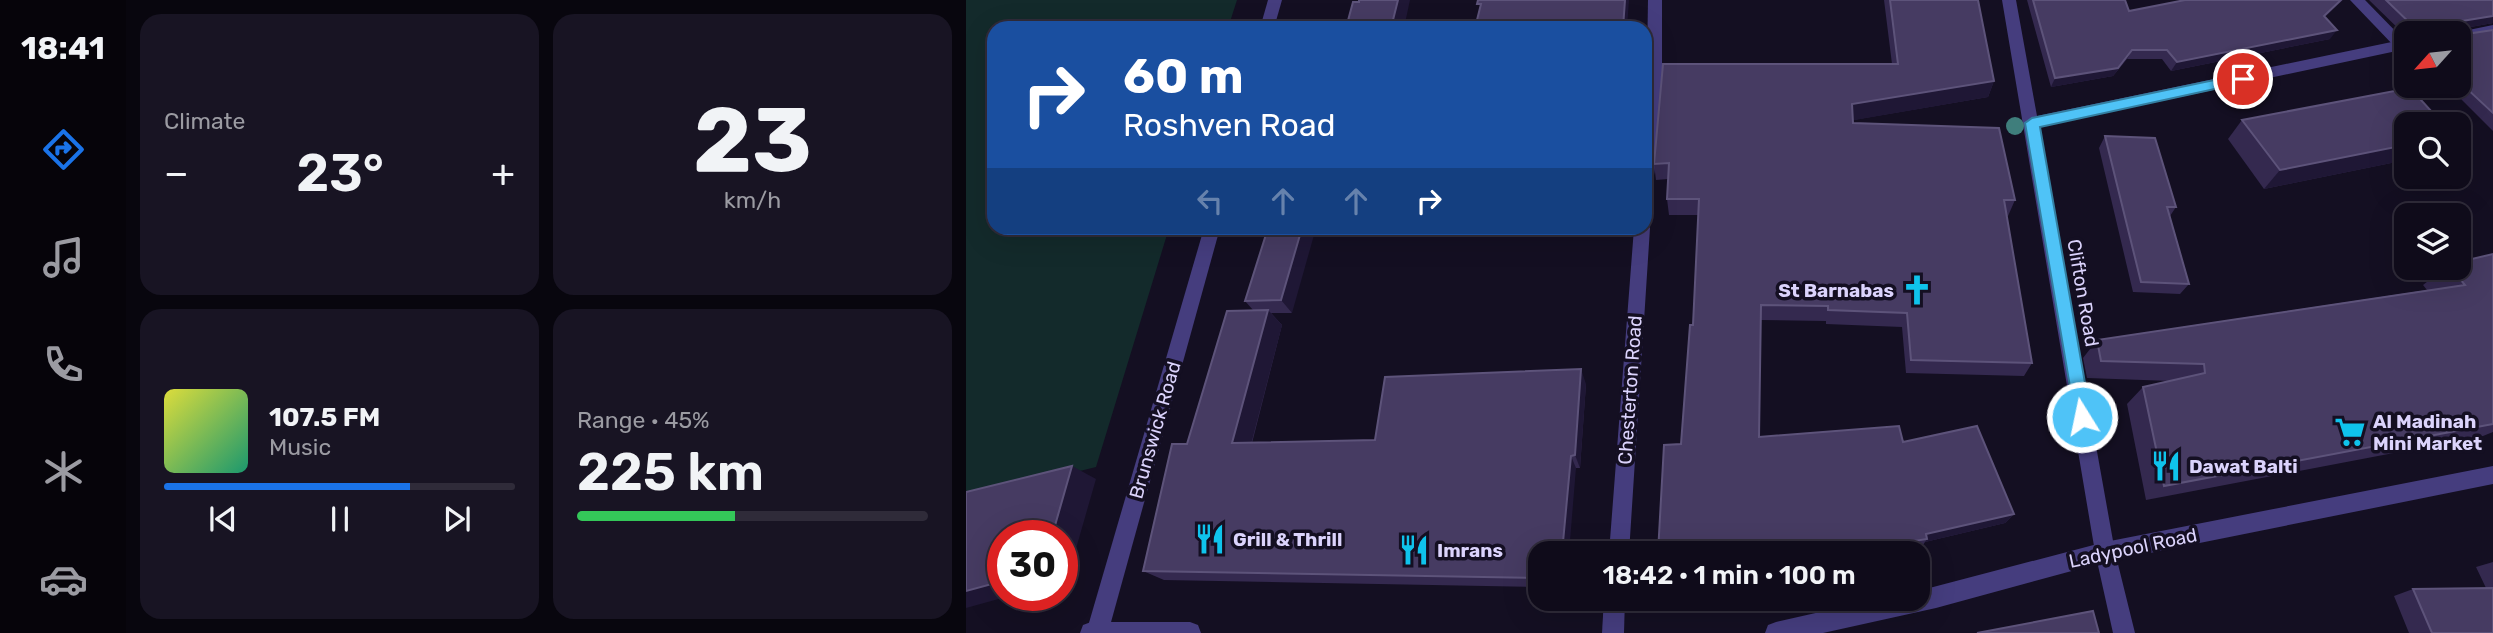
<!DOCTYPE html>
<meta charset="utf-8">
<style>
body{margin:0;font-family:Rubik,sans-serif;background:#181423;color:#f1f3f6;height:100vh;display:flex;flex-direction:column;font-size:26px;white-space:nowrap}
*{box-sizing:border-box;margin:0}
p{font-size:23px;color:#9b9ba2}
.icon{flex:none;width:38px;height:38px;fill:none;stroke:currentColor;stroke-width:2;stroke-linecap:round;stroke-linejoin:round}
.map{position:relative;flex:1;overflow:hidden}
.sheet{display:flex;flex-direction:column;gap:14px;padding:14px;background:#08060e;width:840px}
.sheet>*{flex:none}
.guide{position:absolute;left:21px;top:21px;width:665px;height:214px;border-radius:21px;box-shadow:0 7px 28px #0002,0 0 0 2px #2f2b39;background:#1a4fa0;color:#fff;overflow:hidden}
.needle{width:46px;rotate:243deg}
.tools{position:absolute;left:1428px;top:21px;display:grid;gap:14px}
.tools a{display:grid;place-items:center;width:77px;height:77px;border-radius:14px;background:#0f0b1a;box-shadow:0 7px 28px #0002,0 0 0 2px #2f2b39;font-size:35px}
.speed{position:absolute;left:21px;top:520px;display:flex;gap:14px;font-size:35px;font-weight:700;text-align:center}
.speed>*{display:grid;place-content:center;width:91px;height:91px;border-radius:50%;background:#0f0b1a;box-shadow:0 7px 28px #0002,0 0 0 2px #2f2b39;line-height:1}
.speed .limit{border:10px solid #d22;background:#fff;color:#111}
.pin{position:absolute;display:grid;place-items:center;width:60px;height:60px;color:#fff;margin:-30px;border:4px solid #fff;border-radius:50%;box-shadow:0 2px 7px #0007}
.me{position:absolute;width:77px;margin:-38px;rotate:350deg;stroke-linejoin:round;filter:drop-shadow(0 0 5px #0008)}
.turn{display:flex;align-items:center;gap:24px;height:147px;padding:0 21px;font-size:32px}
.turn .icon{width:91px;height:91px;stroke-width:2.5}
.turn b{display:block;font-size:49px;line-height:60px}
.lanes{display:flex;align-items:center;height:66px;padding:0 21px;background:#0003;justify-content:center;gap:35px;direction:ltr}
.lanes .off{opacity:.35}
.big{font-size:52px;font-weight:600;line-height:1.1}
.sheet .widget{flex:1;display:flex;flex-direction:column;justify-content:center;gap:10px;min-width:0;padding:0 24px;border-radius:21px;background:#181423}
.sheet .dial{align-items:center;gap:0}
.dial b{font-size:91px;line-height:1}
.song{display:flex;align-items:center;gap:21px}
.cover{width:84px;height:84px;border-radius:10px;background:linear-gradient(135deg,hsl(60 70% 55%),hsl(160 70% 35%))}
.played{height:7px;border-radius:4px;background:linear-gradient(90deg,#1a73e8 70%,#2f2b39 70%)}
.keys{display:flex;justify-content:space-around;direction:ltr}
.heat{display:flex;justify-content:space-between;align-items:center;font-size:38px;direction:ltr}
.charge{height:10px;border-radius:5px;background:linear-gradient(90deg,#34c759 45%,#2f2b39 0)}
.sheet .tiles{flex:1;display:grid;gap:14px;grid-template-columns:repeat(2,1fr)}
.trip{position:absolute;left:562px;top:541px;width:402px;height:70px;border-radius:21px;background:#0f0b1a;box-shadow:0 7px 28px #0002,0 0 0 2px #2f2b39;font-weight:600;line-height:70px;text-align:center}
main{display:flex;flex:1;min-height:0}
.dock{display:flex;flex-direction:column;width:126px;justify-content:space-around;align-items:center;background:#06040a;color:#9b9ba2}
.dock .icon{width:49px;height:49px}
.dock .selected{color:#1a73e8}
.dock b{font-size:32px;color:#f1f3f6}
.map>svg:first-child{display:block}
.green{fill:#132a2b}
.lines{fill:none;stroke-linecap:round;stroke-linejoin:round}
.service{fill:#453d7e;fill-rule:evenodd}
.minor{fill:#453d7e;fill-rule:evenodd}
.tertiary{fill:#453d7e;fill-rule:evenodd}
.tree{fill:#3f7e7c}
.wall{fill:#34294f}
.shaded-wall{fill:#1f1735}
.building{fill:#463b62;stroke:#5d537a;stroke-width:2}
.route{fill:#4fc3f7;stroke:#337fa1;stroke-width:2}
.labels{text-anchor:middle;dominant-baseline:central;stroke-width:7;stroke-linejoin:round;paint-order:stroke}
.poi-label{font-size:19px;font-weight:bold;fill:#dbd3fc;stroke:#140f22;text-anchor:start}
.street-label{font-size:19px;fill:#dbd3fc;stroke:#140f22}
</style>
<main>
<nav class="dock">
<b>18:41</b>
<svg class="icon selected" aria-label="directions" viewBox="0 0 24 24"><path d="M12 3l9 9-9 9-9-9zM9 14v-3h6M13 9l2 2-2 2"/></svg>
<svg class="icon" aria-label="music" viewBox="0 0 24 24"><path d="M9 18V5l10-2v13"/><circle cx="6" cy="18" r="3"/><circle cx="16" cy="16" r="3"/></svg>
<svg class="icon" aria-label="phone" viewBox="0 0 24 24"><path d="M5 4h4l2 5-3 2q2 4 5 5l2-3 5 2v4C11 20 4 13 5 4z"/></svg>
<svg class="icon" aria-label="climate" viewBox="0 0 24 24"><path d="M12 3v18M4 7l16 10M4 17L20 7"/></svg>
<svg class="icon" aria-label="car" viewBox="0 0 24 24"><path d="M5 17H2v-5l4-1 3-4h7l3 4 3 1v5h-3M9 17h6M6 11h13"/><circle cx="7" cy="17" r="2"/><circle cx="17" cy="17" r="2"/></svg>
</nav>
<section class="sheet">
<div class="tiles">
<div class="widget"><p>Climate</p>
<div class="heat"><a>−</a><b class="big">23°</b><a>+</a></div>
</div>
<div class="widget dial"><b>23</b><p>km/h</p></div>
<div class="widget">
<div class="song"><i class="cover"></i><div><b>107.5 FM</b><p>Music</p></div></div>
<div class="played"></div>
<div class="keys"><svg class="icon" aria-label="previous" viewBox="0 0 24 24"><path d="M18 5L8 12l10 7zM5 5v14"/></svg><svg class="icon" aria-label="pause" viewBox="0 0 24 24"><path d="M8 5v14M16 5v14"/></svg><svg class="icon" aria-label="next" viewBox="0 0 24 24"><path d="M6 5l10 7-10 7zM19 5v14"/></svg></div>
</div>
<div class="widget"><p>Range · 45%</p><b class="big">225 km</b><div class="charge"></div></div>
</div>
</section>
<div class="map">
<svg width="1527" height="633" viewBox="0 0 1527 633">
<rect width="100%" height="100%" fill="#140f22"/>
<polygon class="green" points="0,0 271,0 262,28 28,28 28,228 203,228 130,467 0,499"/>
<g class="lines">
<polygon class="service" points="1384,0 1399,0 1440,42 1440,48 1430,48"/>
<g class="minor">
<polygon points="302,0 316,0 308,28 294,28"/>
<polygon points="682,0 696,0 696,98 687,185 679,191"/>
<polygon points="1036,0 1050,0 1071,116 1440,39 1440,49 1073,127 1149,552 1169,633 1147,633 1129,552"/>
<polygon points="1527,25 1527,35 1493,41 1493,33 1488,33"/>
<polygon points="679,222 684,228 663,553 643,553 668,228 679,228"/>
<polygon points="238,228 254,228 142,633 120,633"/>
<polygon points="638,598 659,598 658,633 636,633"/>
</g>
<g class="tertiary">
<polygon points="1527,466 1527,484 1139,562 970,608 857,633 799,633 802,625 810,622 916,598 952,598 952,591 1139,542"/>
<polygon points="125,622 224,622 232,625 235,633 114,633 117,625"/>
</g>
</g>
<circle class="tree" cx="1049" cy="126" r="9"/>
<g class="wall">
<polygon points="918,0 1012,0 1028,81 1022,97 887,120 887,123 1049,200 1042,216 1041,216 1066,363 1058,376 940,373 936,327 860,324 860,321 795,320 793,437 937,442 1048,514 1039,523 959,542 955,548 923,553 692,553 715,444 727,325 732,215 703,215 701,199 702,179 690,180 688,164 926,64"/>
<polygon points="1061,0 1159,0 1163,11 1359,17 1364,39 1205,71 1196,59 1161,59 1147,76 1085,87"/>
<polygon points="1403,0 1527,0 1527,23 1499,28 1500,34 1527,30 1527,131 1491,95 1492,94 1485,86 1493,86 1493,33 1440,33 1440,36"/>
<polygon points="1276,120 1440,124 1440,160 1298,189 1262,139"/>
<polygon points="1139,136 1210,207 1204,216 1223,284 1214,294 1167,292 1133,148"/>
<polygon points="302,228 326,313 305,313 316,325 286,443 409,440 620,384 614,468 610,468 574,553 574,587 198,580 177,571 221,444 287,310 279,301"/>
<polygon points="1527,254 1527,432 1517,436 1180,500 1161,404 1177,387 1205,381 1121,378 1117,358 1131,340 1461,290 1457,285 1479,268 1493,268"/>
<polygon points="1527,562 1527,633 1443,633 1428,596 1447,589 1520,588 1510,567"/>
</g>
<g class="shaded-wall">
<polygon points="432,0 444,0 438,28 425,28"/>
<polygon points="659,0 663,0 661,28 657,28"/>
<polygon points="1375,0 1377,0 1351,25 1358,16"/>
<polygon points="1527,16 1527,23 1487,30 1496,21"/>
<polygon points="1371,30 1364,39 1205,71 1211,62"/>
<polygon points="1166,50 1161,59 1147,76 1085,87 1089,78"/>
<polygon points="1028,81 1022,97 883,121 886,104"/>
<polygon points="1440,145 1440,160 1298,189 1314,170"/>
<polygon points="336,228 350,228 326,313 315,300"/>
<polygon points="302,310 316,325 282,456 266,443"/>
<polygon points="615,369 620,384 614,468 609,455"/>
<polygon points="605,456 610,468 603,553 596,553"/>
<polygon points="106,466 130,479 101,580 96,581 96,536 86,536"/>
<polygon points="1048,514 1039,523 959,542 961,539 960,534"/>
<polygon points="37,581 37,595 47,595 0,608 0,591"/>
</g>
<g class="building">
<polygon points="393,0 432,0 425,28 380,28 387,2 393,2"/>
<polygon points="512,0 659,0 657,28 509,28 515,4 511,4"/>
<polygon points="924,0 1012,0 1028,81 886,104 887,123 1033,128 1049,200 1038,200 1066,363 945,360 941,313 862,310 862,306 795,305 793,437 933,426 937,442 1011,426 1048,514 960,534 961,539 873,553 692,553 698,445 715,444 724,325 727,325 733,199 701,199 703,163 688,164 697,64 932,64"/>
<polygon points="1067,0 1159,0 1163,11 1219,0 1375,0 1358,16 1371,30 1211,62 1201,50 1166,50 1152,68 1089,78"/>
<polygon points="1420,0 1527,0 1527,16 1496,21 1494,24 1499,27 1500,34 1527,30 1527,113 1499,87 1502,86 1493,77 1493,33 1450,33 1449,28"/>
<polygon points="1444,88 1477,124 1440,124 1440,145 1314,170 1276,120"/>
<polygon points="1139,136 1189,138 1210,207 1201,207 1223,284 1175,282"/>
<polygon points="302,228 336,228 315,300 279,301"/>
<polygon points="1527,254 1527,424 1198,486 1177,387 1239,373 1238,364 1135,361 1131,340 1499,285 1485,268 1493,268 1493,262"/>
<polygon points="302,310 266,443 409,440 419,377 615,369 609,455 605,456 596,553 574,553 574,578 177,571 206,444 221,444 261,311"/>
<polygon points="106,466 86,536 37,536 37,581 0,591 0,492"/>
<polygon points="1527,588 1527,633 1466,633 1447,589"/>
<polygon points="1127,611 1133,633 1011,633"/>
</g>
<polygon class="route" points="1277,74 1281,75 1281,82 1074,127 1125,417 1123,422 1116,425 1110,422 1059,123 1066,118"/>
<defs>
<g id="church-bare" transform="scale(2.415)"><path d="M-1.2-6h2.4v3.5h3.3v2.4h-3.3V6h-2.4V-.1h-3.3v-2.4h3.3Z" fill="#0fc3ec" stroke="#140f22" stroke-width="2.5" paint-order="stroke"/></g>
<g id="supermarket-bare" transform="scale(2.415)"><path d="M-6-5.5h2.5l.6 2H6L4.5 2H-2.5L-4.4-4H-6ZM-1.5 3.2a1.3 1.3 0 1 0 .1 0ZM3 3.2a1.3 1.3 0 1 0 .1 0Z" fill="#0fc3ec" stroke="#140f22" stroke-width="2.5" paint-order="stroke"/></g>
<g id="restaurant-bare" transform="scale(2.415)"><path d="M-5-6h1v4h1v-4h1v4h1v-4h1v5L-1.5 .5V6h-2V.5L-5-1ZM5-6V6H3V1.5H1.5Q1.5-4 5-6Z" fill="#0fc3ec" stroke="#140f22" stroke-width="2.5" paint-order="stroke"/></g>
</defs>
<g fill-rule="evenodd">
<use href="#church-bare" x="951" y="290"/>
<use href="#supermarket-bare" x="1384" y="432"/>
<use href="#restaurant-bare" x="1200" y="466"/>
<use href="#restaurant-bare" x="244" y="539"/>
<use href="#restaurant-bare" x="448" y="550"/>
</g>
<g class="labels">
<g class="poi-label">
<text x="928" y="290" text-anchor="end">St Barnabas</text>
<text x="1407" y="421">Al Madinah<tspan x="1407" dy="22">Mini Market</tspan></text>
<text x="1223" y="466">Dawat Balti</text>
<text x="267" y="539">Grill &amp; Thrill</text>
<text x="471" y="550">Imrans</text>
</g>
<g class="street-label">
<text transform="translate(1117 293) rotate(80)">Clifton Road</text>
<text transform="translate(664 390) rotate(-86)">Chesterton Road</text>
<text transform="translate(189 430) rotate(-74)">Brunswick Road</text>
<text transform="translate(1167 548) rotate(-12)">Ladypool Road</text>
</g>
</g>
</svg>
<div class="tools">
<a><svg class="needle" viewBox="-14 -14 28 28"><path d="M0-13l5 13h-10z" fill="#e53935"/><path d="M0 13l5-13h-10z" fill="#9b9ba2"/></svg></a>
<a><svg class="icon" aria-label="search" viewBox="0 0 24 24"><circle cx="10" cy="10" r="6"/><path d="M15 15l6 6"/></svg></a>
<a><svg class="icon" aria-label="layers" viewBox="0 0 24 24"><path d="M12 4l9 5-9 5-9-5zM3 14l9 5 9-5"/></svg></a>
</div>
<div class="speed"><div class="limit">30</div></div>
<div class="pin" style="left:1277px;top:79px;background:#d93025"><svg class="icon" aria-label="arrive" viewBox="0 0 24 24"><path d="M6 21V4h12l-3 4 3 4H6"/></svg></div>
<svg class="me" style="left:1116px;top:417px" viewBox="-20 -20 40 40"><circle r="17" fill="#4fc3f7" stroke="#fff" stroke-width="3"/><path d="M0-11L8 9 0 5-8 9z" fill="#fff"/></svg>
<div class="trip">18:42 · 1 min · 100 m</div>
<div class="guide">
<div class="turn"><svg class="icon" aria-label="right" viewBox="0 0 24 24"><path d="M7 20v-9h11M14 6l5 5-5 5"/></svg><div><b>60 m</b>Roshven Road</div></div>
<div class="lanes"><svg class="icon off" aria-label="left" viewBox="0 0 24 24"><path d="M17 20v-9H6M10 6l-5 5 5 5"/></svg><svg class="icon off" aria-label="ahead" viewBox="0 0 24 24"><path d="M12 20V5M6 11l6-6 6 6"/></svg><svg class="icon off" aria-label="ahead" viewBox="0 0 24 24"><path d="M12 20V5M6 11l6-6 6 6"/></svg><svg class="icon" aria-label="right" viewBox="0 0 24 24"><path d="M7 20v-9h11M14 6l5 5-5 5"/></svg></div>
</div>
</div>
</main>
